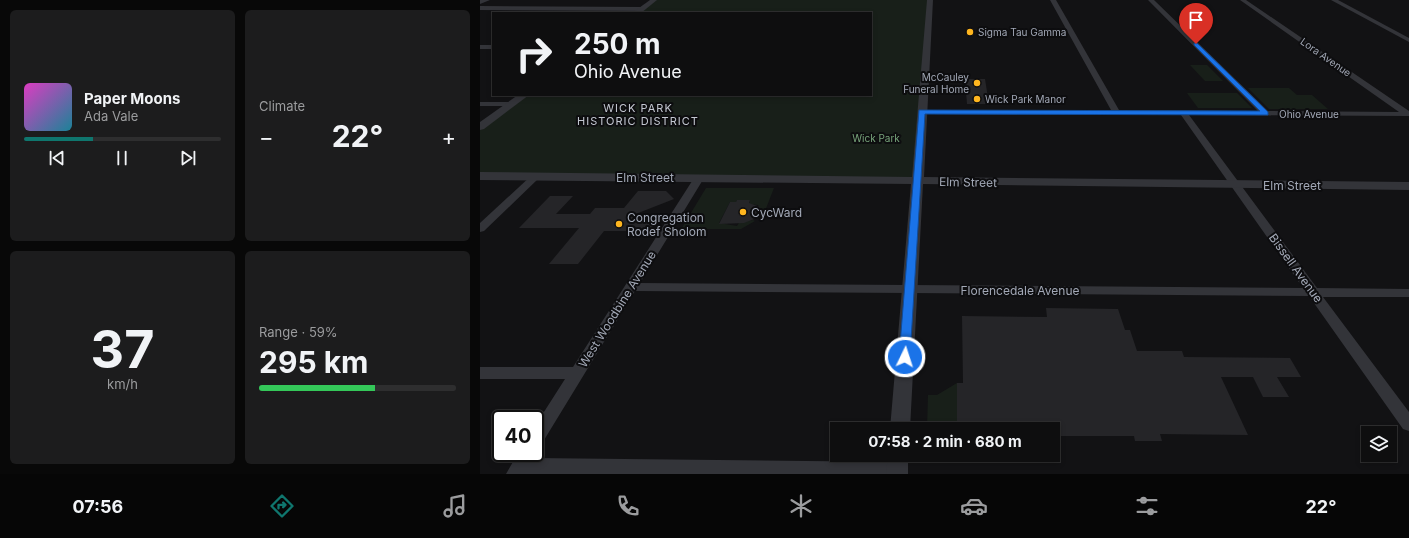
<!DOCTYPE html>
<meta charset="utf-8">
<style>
body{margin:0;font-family:Inter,sans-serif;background:#1c1c1d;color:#f1f3f6;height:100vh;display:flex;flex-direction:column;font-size:15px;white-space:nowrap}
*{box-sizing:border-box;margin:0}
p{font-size:13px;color:#9b9c9e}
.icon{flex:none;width:22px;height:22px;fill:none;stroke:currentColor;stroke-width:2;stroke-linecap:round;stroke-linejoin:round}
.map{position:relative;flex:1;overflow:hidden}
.drawer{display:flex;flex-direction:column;gap:10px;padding:10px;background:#080808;width:480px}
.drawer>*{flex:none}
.guide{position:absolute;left:12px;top:12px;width:380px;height:84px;border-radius:0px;box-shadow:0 2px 6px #0003,0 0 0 1px #2e2e2f;background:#0e0e0f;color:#f1f3f6;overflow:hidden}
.buttons{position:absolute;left:881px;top:426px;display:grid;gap:8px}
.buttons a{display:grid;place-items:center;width:36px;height:36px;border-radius:0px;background:#0e0e0f;box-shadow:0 2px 6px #0003,0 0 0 1px #2e2e2f;font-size:20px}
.speed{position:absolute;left:12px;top:410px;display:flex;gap:8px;font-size:20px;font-weight:700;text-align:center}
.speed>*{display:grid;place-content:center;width:52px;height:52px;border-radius:50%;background:#0e0e0f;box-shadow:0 2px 6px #0003,0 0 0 1px #2e2e2f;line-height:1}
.speed .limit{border:2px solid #111;border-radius:6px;background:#fff;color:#111}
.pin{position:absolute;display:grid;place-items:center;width:34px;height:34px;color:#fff;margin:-41px -17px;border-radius:50% 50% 50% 0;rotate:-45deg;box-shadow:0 0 4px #0007}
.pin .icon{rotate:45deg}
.me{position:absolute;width:44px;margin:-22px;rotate:4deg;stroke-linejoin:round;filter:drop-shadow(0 0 3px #0008)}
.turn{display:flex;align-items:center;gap:14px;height:84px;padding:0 16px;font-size:18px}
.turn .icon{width:52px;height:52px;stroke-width:2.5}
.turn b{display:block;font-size:28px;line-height:34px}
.big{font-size:30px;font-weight:700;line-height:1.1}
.drawer .card{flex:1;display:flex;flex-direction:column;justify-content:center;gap:6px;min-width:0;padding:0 14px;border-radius:6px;background:#1c1c1d}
.drawer .dial{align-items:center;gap:0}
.dial b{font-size:52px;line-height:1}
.song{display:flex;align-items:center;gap:12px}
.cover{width:48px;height:48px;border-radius:6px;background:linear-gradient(135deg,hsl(310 70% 55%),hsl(190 70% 35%))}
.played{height:4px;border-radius:2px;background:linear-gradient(90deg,#0f766e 35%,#2e2e2f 35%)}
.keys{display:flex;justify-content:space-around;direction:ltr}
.heat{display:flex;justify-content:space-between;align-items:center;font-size:22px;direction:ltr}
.charge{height:6px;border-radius:3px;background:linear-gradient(90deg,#34c759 59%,#2e2e2f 0)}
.drawer .tiles{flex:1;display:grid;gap:10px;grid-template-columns:repeat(2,1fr)}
.trip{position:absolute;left:350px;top:422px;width:230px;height:40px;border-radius:0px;background:#0e0e0f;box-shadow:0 2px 6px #0003,0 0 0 1px #2e2e2f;font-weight:700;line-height:40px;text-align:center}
.dock{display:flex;height:64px;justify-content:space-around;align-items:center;background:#060606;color:#9b9c9e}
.dock .icon{width:28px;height:28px}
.dock .active{color:#0f766e}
.dock b{font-size:18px;color:#f1f3f6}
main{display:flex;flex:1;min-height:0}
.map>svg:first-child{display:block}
.green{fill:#181f19}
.building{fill:#252528}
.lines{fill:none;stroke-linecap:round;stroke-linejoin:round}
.minor{fill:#333439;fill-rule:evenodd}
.tertiary{fill:#333439;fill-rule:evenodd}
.route{fill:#1a73e8;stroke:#114b97}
.poi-dot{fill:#ffb61f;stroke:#0d0d0f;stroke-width:1.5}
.labels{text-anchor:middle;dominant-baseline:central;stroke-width:4;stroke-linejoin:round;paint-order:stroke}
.far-poi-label{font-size:10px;fill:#a2a8b6;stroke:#0d0d0f;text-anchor:start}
.far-street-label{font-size:10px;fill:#a2a8b6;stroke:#0d0d0f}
.far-park-label{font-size:10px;fill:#77a37a;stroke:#0d0d0f}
.far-neighbourhood-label{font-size:11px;letter-spacing:1px;fill:#c3c7d1;stroke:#0d0d0f}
.street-label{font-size:12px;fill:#a2a8b6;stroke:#0d0d0f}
.poi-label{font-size:12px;fill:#a2a8b6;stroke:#0d0d0f;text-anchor:start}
</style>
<main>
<section class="drawer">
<div class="tiles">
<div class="card">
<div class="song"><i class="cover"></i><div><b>Paper Moons</b><p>Ada Vale</p></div></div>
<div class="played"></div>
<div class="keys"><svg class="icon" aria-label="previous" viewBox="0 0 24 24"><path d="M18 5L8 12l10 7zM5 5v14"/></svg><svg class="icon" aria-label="pause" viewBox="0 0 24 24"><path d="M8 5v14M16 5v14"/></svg><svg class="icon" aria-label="next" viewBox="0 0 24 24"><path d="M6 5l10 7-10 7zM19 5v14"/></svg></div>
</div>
<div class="card"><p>Climate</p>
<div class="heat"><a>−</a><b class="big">22°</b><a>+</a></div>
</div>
<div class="card dial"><b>37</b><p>km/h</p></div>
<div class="card"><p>Range · 59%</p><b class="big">295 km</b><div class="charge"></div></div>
</div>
</section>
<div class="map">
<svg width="929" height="474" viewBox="0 0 929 474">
<rect width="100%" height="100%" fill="#121214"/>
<g class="green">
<polygon points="174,0 450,0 437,182 0,176 0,127 44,95 391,95 391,13 156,13"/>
<polygon points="710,65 727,65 743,81 725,81"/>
<polygon points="768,88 809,88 817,95 832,95 848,109 789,109"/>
<polygon points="707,93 757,93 772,108 718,108"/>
<polygon points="226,188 294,188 285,211 282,211 278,205 269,204 270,200 257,200 256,202 250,202 239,223 257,226 259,223 273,220 275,221 261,229 209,229 205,236 197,236"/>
<polygon points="477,383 478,425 511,425 512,429 447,429 448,395 457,395"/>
<rect x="446" y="455" width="88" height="3"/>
</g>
<g class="building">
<polygon points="485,79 505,79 509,104 487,104"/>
<polygon points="158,191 186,191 194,199 148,217 180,217 167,237 146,236 150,231 124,231 98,264 69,264 99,228 39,228 70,196 93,196 76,214 110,214 115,208 144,208"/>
<polygon points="257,200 270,200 269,203 280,207 281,214 277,218 264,223 239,224 250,202 256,202"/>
<polygon points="566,308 638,309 645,330 650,330 657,351 702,351 704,357 810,358 821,377 797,377 809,397 783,397 773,377 741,377 768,435 680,434 682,441 655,441 654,436 573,436 573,429 512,429 511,425 477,425 477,383 483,383 482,316 567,317"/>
</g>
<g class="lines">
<g class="minor">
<polygon points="570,0 576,0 639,110 778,111 668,0 674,0 788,111 919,112 760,0 766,0 929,111 929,116 709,115 837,288 929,289 929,297 843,297 929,412 929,431 923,429 829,296 155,291 61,445 55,447 55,426 85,379 0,379 0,367 93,367 214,178 219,175 224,178 160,283 823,288 701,115 439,114 439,110 631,110"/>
<polygon points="851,0 858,0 929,38 929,42"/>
<polygon points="0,6 162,7 165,9 162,11 0,10"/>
<rect x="0" y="45" width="13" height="4"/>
<polygon points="0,102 32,102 36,104 32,106 0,106"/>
<polygon points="55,174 60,177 58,179 4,231 0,232 0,223 52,175"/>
<polygon points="38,453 55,453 53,458 417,462 423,464 425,470 424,474 26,474"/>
</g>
<g class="tertiary">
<polygon points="0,0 10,0 0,4"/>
<polygon points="170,0 177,0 161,13 152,13"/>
<polygon points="447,0 453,0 444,177 929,182 929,190 443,184 430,429 410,429 431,184 0,180 0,172 432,177"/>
<polygon points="38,95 49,95 4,129 0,130 0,122"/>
<polygon points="408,455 428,455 428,474 406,474"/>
</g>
</g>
<polygon class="route" points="714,43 717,43 788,112 788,115 445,114 430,357 429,360 425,362 421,360 419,357 439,110 780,111 714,45"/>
<g class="poi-dot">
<circle cx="490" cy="32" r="4"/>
<circle cx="497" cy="83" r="4"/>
<circle cx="497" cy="99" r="4"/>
<circle cx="263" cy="212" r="4"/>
<circle cx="139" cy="224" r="4"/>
</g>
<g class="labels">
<g class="far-poi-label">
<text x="498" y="32">Sigma Tau Gamma</text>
<text x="489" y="77" text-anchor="end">McCauley<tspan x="489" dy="12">Funeral Home</tspan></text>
<text x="505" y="99">Wick Park Manor</text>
</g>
<g class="far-street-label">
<text transform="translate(846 57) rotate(35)">Lora Avenue</text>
<text x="829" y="114">Ohio Avenue</text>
</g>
<g class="far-park-label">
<text x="396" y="138">Wick Park</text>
</g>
<g class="far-neighbourhood-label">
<text x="158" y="108">WICK PARK<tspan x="158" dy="13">HISTORIC DISTRICT</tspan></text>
</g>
<g class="street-label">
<text x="165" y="177">Elm Street</text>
<text transform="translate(488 182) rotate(1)">Elm Street</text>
<text x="812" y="185">Elm Street</text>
<text transform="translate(816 268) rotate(54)">Bissell Avenue</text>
<text x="540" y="290">Florencedale Avenue</text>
<text transform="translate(137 309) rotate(-58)">West Woodbine Avenue</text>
</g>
<g class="poi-label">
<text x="271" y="212">CycWard</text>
<text x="147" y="217">Congregation<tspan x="147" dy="14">Rodef Sholom</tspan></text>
</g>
</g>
</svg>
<div class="buttons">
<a><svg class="icon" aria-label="layers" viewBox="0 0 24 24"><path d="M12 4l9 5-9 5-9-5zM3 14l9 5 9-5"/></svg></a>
</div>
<div class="speed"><div class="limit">40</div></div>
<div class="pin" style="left:716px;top:44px;background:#d93025"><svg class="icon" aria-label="arrive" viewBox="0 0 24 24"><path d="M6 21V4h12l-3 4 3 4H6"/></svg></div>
<svg class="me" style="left:425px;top:357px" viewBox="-20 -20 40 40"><circle r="17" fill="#1a73e8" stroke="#fff" stroke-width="3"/><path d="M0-11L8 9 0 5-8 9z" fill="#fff"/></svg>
<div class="trip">07:58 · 2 min · 680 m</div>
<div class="guide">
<div class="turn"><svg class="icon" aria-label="right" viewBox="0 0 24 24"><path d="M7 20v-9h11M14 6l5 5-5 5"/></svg><div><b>250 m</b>Ohio Avenue</div></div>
</div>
</div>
</main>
<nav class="dock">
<b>07:56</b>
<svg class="icon active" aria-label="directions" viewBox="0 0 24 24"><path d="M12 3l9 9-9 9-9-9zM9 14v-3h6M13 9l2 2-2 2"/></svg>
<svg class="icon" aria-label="music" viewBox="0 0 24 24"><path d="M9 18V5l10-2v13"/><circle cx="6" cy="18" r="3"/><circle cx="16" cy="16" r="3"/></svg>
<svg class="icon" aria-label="phone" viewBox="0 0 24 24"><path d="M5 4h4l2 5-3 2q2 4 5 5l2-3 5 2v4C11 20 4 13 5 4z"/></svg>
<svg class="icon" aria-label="climate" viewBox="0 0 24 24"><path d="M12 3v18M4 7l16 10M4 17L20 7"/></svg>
<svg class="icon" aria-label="car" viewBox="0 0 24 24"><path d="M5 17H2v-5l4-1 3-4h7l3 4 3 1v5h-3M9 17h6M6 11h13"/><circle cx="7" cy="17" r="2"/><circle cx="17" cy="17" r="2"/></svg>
<svg class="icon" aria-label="filters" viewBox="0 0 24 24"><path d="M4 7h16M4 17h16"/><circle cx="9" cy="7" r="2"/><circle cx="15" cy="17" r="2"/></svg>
<b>22°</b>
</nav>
